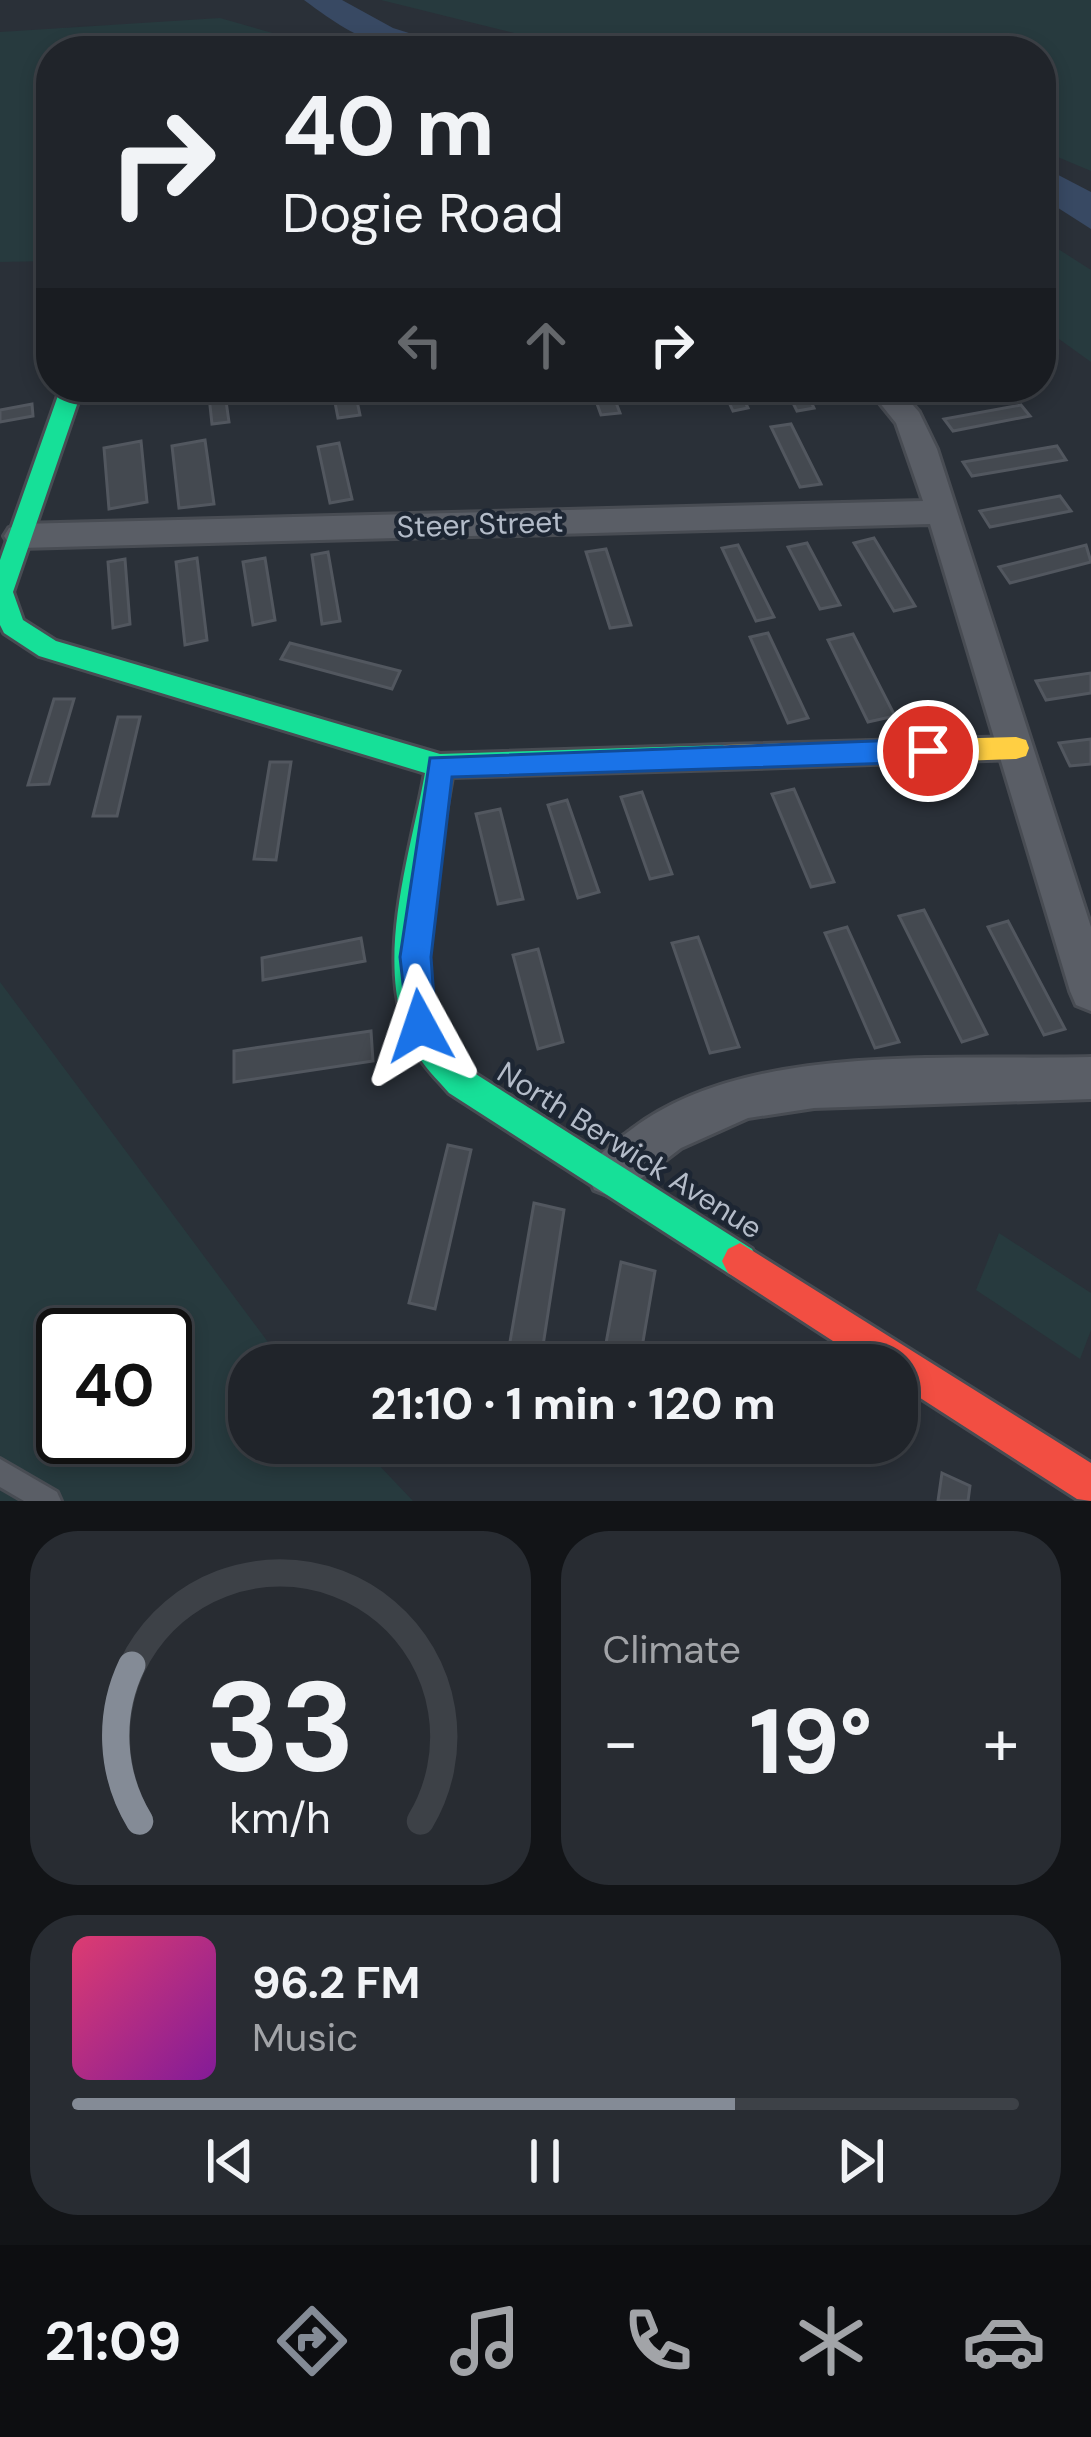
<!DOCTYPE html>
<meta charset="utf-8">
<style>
body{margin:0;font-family:"DM Sans",sans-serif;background:#282c32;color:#f1f3f6;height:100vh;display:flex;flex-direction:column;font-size:45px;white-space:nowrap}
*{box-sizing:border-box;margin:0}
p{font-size:39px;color:#a2a4a8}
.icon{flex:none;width:66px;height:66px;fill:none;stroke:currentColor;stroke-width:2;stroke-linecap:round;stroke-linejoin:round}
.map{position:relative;height:1501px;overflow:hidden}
.panel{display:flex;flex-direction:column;gap:30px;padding:30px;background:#121417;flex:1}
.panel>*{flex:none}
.banner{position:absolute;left:36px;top:36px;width:1020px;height:366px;border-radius:48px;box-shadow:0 6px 18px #0003,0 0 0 3px #3d4147;background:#20242a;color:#f1f3f6;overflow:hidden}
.speed{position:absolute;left:36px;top:1308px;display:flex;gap:24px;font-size:60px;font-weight:700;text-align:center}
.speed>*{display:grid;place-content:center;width:156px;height:156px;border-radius:50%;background:#20242a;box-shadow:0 6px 18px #0003,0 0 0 3px #3d4147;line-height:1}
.speed .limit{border:6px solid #111;border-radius:18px;background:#fff;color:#111}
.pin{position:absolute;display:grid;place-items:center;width:102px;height:102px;color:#fff;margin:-51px;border:6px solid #fff;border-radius:50%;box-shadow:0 3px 12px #0007}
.me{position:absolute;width:132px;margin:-66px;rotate:355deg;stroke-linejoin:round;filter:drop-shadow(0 0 9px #0008)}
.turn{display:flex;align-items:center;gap:42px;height:252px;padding:0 48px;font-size:54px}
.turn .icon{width:156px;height:156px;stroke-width:2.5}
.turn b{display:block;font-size:84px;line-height:102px}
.lanes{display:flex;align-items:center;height:114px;padding:0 48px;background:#0003;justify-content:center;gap:60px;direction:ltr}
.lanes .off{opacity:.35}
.big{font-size:90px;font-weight:800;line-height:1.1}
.panel .card{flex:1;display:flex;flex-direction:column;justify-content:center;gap:18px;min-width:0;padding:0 42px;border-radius:48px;background:#282c32}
.panel .dial{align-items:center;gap:0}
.dial svg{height:312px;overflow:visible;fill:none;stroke:#3d4147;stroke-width:7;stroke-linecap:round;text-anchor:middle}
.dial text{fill:#f1f3f6;stroke:none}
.song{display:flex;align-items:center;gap:36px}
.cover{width:144px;height:144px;border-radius:18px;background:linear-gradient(135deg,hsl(340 70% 55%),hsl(290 70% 35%))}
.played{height:12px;border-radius:6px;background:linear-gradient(90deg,#848b96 70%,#3d4147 70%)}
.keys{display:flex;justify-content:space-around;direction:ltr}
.heat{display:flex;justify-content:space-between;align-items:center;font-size:66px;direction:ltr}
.panel .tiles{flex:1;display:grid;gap:30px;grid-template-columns:1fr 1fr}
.card:last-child{grid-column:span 2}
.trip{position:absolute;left:228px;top:1344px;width:690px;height:120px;border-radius:48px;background:#20242a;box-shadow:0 6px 18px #0003,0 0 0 3px #3d4147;font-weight:800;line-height:120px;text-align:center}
.menu{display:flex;height:192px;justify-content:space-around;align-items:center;background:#0d0e11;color:#a2a4a8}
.menu .icon{width:84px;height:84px}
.menu .active{color:#848b96}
.menu b{font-size:54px;color:#f1f3f6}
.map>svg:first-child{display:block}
.green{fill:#273a3e;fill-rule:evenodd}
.water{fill:#384963}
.building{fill:#444950;stroke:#52575f;stroke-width:3}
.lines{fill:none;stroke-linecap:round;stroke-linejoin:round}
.lane-casing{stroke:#484c53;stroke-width:6}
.street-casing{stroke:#484c53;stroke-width:6}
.fast-casing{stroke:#484c53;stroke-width:6}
.slow-casing{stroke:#484c53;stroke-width:6}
.jam-casing{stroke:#484c53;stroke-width:6}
.lane{fill:#5a5e66;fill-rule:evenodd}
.street{fill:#5a5e66;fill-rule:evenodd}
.fast{fill:#16e098;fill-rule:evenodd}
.slow{fill:#ffcf43;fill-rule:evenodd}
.jam{fill:#f24e42;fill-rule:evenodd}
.route{fill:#1a73e8;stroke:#114b97;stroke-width:3}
.labels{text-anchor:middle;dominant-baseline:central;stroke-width:9;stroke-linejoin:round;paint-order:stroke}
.street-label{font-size:30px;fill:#b4bcc9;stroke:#1d2633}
</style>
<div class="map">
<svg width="1091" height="1501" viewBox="0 0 1091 1501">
<rect width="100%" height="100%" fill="#2a3038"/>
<g class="green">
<polygon points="381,0 1091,0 1091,171 1041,150 1041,51 587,51"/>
<polygon points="220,18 336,51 51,51 51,261 0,262 0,32"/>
<polygon points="1041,238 1091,270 1091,362 1041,326"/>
<path d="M0,982l285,383h-36v78h109l55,58h-413zM63,1335h102v102h-102z"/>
<polygon points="999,1233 1091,1293 1091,1330 1080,1359 976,1290"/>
</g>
<g class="water">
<path d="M304,0h38l51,28 73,23c-78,0 -98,-3 -162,-51z"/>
<polygon points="1041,166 1091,192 1091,229 1041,197"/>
</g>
<g class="building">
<polygon points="208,387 224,387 229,422 212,424"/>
<polygon points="332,387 354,387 360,415 338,418"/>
<polygon points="591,387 610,387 620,413 601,415"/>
<polygon points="722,387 738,387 748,408 733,411"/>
<polygon points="785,387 804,387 814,408 797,411"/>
<polygon points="32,404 33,416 0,422 0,410"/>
<polygon points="1021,405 1030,416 953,431 944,419"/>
<polygon points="791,424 821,484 800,487 771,427"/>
<polygon points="205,440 214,504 179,508 172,446"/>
<polygon points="141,441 147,502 109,509 104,448"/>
<polygon points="339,443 352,499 330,503 318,447"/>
<polygon points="1057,446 1066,460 972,476 963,462"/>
<polygon points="1060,496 1071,511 990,527 980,511"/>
<polygon points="874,538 915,606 894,611 854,543"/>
<polygon points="807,543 840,605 820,609 788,547"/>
<polygon points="738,545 774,617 756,621 722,548"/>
<polygon points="1086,545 1091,562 1010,583 999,567"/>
<polygon points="606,549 631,625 610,628 586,552"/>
<polygon points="328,552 340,621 322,624 312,555"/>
<polygon points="197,558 207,640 185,645 176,562"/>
<polygon points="265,558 275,620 253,625 243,562"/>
<polygon points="125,559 130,624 113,628 108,562"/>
<polygon points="768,633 808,718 788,723 750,637"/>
<polygon points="853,634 895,716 868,722 828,640"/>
<polygon points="290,643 400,671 392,689 281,659"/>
<polygon points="1091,673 1091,693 1046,700 1036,681"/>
<polygon points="54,699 74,699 49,784 28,785"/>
<polygon points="118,717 140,717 117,816 93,816"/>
<polygon points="1091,739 1091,764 1070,766 1059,743"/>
<polygon points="270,762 291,762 276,860 254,859"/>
<polygon points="794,789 834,882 811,887 772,794"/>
<polygon points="642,792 672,874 650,879 621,797"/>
<polygon points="567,800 599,892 578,898 548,805"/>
<polygon points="500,809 523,899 498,904 476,814"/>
<polygon points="924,910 987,1034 962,1042 899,916"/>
<polygon points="1008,921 1065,1029 1044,1035 988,927"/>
<polygon points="847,927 899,1042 875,1048 825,933"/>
<polygon points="698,937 739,1047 710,1053 672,943"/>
<polygon points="361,938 365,961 263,980 262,958"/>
<polygon points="538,949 563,1042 538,1049 513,955"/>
<polygon points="371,1031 373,1061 234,1082 234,1051"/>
<polygon points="448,1145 471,1150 435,1309 409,1303"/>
<polygon points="534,1203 564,1210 540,1365 506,1365"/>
<polygon points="621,1262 655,1271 639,1365 602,1365"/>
<polygon points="942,1473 970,1486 968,1501 938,1501"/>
</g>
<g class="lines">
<g class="lane-casing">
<polygon id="lane" points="0,1459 57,1492 61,1501 24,1501 0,1487"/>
</g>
<g class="street-casing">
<g id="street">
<polygon points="867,387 897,387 919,412 937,449 1091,927 1091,1011 1076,1005 1070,991 930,524 20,548 9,544 4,536 9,528 20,524 923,501 896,423"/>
<path d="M1091,1057v42l-277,9 -66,10 -67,30 -55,42 -16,6 -16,-6 -6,-16c8,-21 26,-31 44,-45 117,-88 317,-68 459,-72z"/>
</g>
</g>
<g class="fast-casing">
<path id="fast" d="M61,387h22l-70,205 10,28 33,21 384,113 285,-9 10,4 4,8 -4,8 -10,4 -273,8 -20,116 -5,67 7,60 7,14 30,37 281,178 6,12 -6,12 -12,6 -12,-6 -279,-180c-12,-14 -26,-27 -35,-44 -43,-80 -4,-192 11,-276l-386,-117 -35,-23 -4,-8v-65z"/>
</g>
<g class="slow-casing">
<polygon id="slow" points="1016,737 1026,740 1029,748 1026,756 1016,759 725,769 715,765 711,757 715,749 725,745"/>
</g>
<g class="jam-casing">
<polygon id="jam" points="740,1243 1091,1463 1091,1501 1077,1499 897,1383 897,1365 870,1365 728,1273 722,1261 728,1249"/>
</g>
<use href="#lane" class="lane"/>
<use href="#street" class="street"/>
<use href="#fast" class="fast"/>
<use href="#slow" class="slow"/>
<use href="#jam" class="jam"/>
</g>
<polygon class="route" points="928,739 937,742 941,751 937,759 928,762 452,777 431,957 436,1026 431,1037 420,1042 409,1037 400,957 430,758"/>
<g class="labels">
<g class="street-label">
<text transform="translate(480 524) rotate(-2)">Steer Street</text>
<text transform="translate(630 1150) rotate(32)">North Berwick Avenue</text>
</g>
</g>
</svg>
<div class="speed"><div class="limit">40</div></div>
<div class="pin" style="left:928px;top:751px;background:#d93025"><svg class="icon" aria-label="arrive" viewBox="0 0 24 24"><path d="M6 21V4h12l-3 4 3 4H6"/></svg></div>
<svg class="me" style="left:420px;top:1026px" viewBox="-20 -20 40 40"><path d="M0-17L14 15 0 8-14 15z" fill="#1a73e8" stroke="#fff" stroke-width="4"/></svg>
<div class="trip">21:10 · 1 min · 120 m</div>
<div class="banner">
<div class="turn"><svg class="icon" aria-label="right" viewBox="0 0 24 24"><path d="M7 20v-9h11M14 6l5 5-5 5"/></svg><div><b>40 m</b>Dogie Road</div></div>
<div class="lanes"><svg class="icon off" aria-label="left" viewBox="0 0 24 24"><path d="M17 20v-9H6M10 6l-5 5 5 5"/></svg><svg class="icon off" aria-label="ahead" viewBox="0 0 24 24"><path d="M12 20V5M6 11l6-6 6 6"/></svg><svg class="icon" aria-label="right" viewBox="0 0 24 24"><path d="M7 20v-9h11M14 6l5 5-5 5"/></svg></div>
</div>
</div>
<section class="panel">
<div class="tiles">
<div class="card dial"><svg viewBox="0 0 100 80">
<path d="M14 69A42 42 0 1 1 86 69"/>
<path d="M14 69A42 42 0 0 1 12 29" stroke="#848b96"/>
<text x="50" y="56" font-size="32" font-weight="700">33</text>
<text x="50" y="72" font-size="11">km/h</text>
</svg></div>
<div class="card"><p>Climate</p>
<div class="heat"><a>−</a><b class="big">19°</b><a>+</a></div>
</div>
<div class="card">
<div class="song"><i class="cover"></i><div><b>96.2 FM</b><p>Music</p></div></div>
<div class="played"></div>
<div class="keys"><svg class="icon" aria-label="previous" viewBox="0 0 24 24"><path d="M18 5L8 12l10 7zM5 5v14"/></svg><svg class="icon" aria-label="pause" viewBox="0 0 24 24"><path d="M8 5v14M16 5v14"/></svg><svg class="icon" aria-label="next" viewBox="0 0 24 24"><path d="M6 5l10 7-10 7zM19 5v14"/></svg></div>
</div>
</div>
</section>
<nav class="menu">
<b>21:09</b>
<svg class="icon active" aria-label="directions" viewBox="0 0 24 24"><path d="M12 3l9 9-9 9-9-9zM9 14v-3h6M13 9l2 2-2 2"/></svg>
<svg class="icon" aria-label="music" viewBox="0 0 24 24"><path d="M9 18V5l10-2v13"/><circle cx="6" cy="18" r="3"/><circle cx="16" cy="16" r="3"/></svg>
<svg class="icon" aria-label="phone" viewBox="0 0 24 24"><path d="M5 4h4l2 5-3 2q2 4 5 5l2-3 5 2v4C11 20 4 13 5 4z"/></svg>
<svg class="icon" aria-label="climate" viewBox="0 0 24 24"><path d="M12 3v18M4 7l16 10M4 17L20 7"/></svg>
<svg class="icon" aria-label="car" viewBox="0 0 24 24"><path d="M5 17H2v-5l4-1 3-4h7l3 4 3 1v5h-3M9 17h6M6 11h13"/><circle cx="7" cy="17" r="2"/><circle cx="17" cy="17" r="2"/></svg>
</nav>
